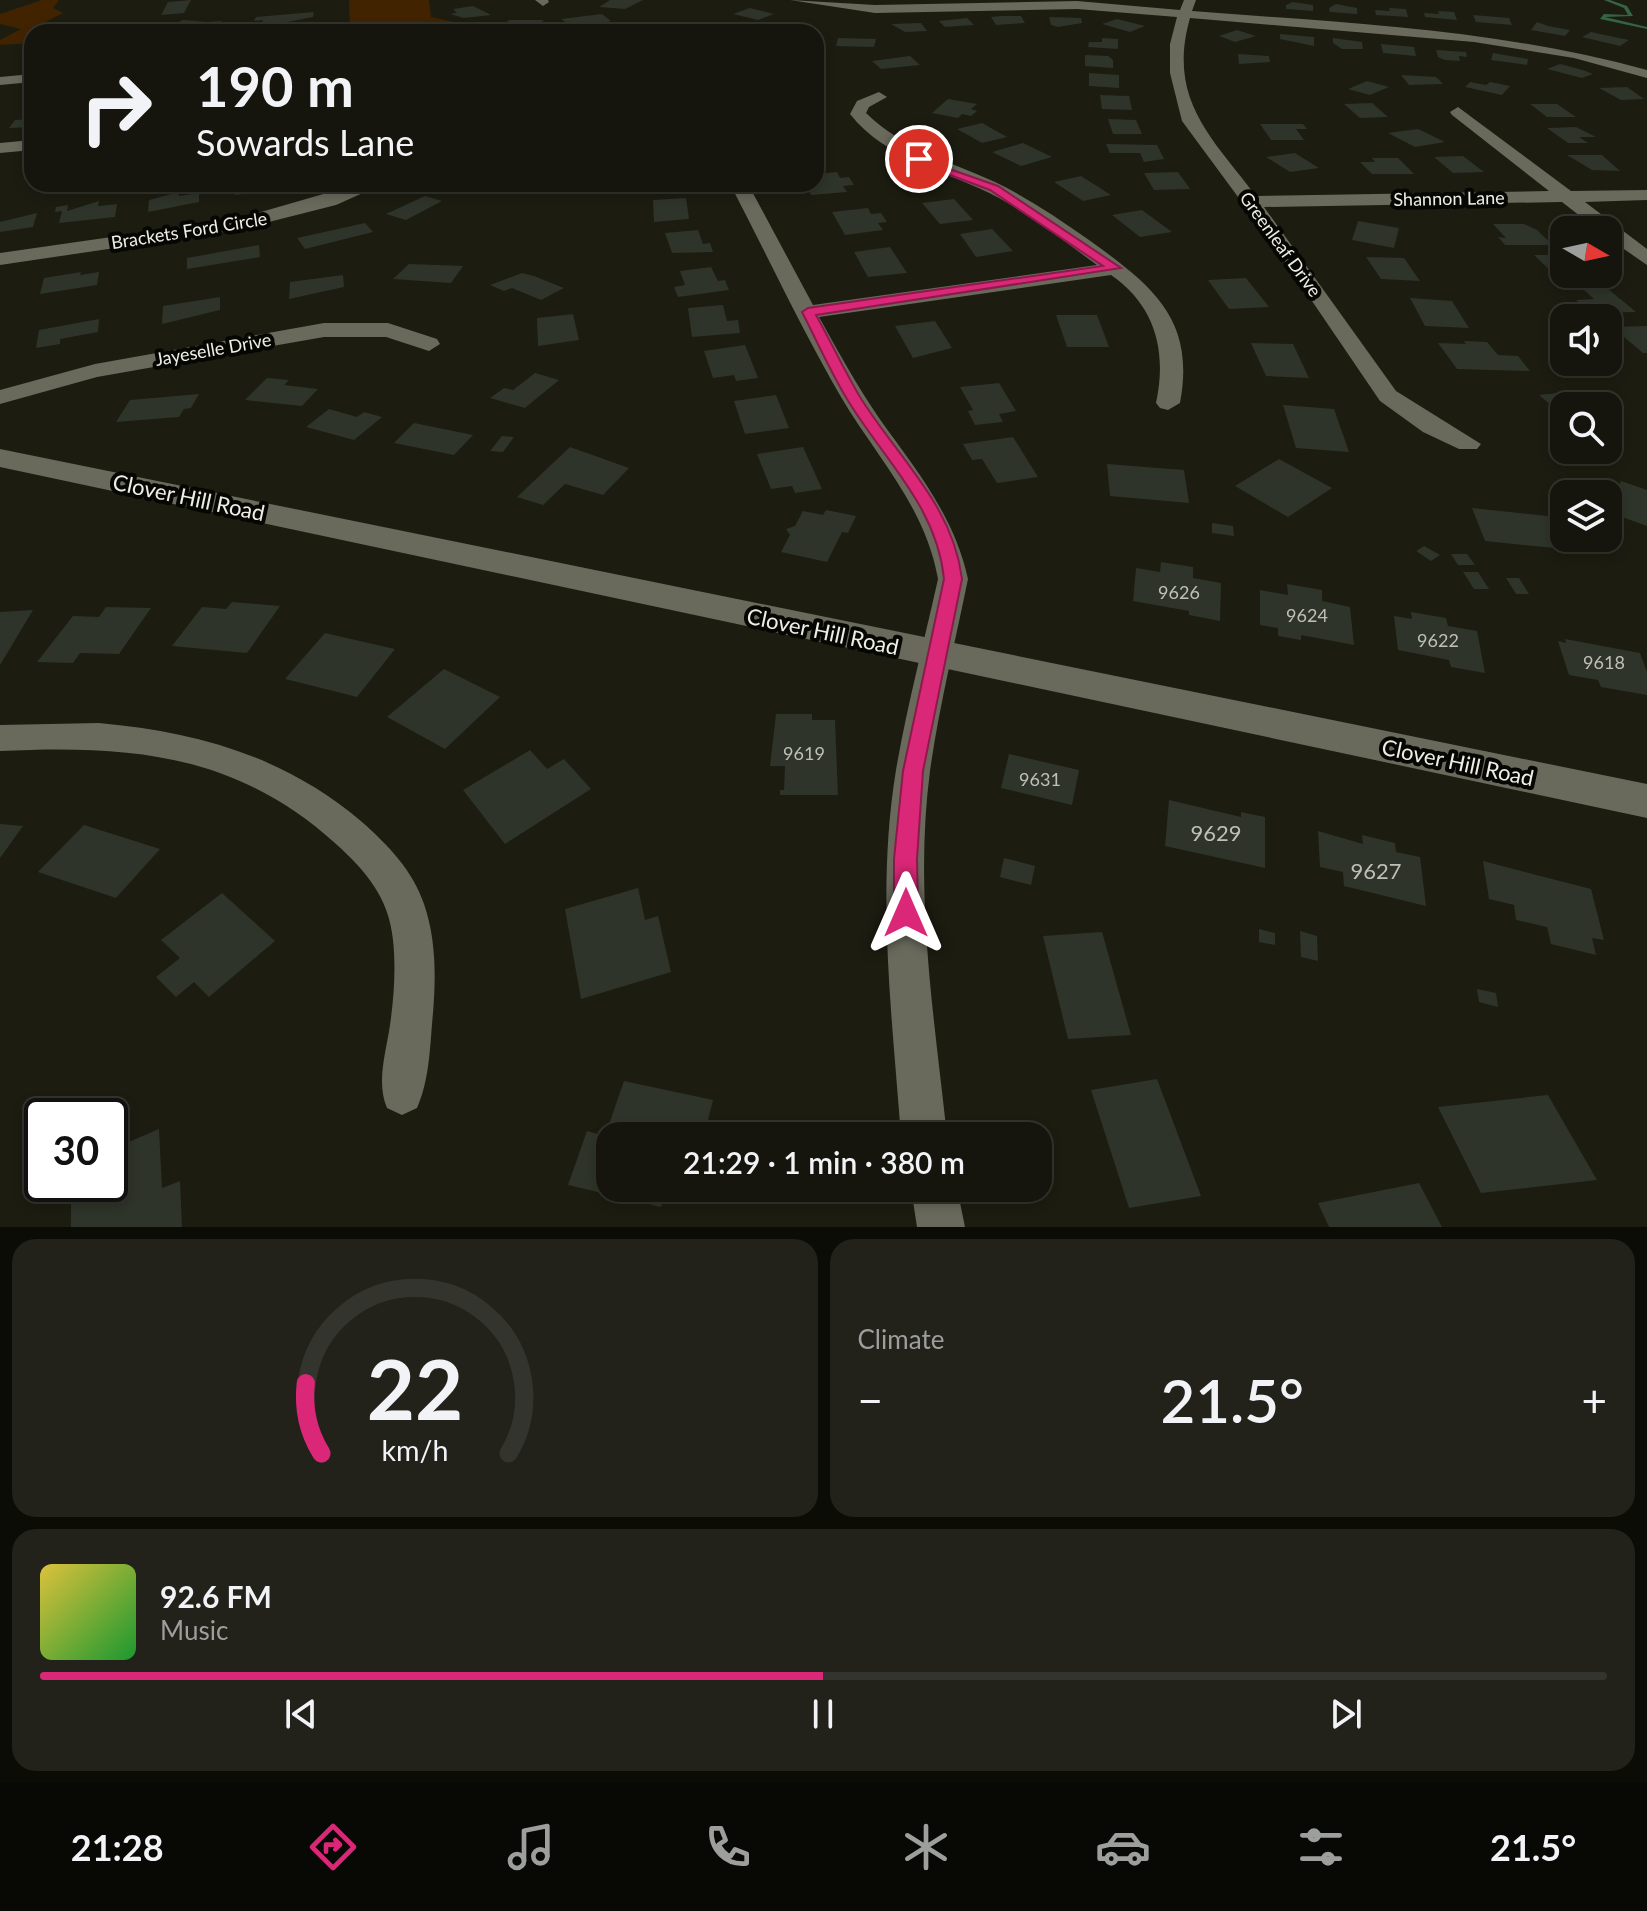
<!DOCTYPE html>
<meta charset="utf-8">
<style>
body{margin:0;font-family:Lato,sans-serif;background:#22221b;color:#f1f3f6;height:100vh;display:flex;flex-direction:column;font-size:30px;white-space:nowrap}
*{box-sizing:border-box;margin:0}
p{font-size:26px;color:#9d9f9d}
.icon{flex:none;width:44px;height:44px;fill:none;stroke:currentColor;stroke-width:2;stroke-linecap:round;stroke-linejoin:round}
.map{position:relative;height:1227px;overflow:hidden}
.panel{display:flex;flex-direction:column;gap:12px;padding:12px;background:#0c0c07;flex:1}
.panel>*{flex:none}
.guide{position:absolute;left:24px;top:24px;width:800px;height:168px;border-radius:24px;box-shadow:0 4px 12px #0003,0 0 0 2px #34342e;background:#15150d;color:#f1f3f6;overflow:hidden}
.needle{width:52px;rotate:99deg}
.controls{position:absolute;left:1550px;top:216px;display:grid;gap:16px}
.controls a{display:grid;place-items:center;width:72px;height:72px;border-radius:16px;background:#15150d;box-shadow:0 4px 12px #0003,0 0 0 2px #34342e;font-size:40px}
.speed{position:absolute;left:24px;top:1098px;display:flex;gap:16px;font-size:40px;font-weight:700;text-align:center}
.speed>*{display:grid;place-content:center;width:104px;height:104px;border-radius:50%;background:#15150d;box-shadow:0 4px 12px #0003,0 0 0 2px #34342e;line-height:1}
.speed .limit{border:4px solid #111;border-radius:12px;background:#fff;color:#111}
.pin{position:absolute;display:grid;place-items:center;width:68px;height:68px;color:#fff;margin:-34px;border:4px solid #fff;border-radius:50%;box-shadow:0 2px 8px #0007}
.me{position:absolute;width:88px;margin:-44px;rotate:0deg;stroke-linejoin:round;filter:drop-shadow(0 0 6px #0008)}
.turn{display:flex;align-items:center;gap:28px;height:168px;padding:0 40px;font-size:36px}
.turn .icon{width:104px;height:104px;stroke-width:2.5}
.turn b{display:block;font-size:56px;line-height:68px}
.big{font-size:60px;font-weight:600;line-height:1.1}
.panel .widget{flex:1;display:flex;flex-direction:column;justify-content:center;gap:12px;min-width:0;padding:0 28px;border-radius:24px;background:#22221b}
.panel .dial{align-items:center;gap:0}
.dial svg{height:208px;overflow:visible;fill:none;stroke:#34342e;stroke-width:7;stroke-linecap:round;text-anchor:middle}
.dial text{fill:#f1f3f6;stroke:none}
.song{display:flex;align-items:center;gap:24px}
.cover{width:96px;height:96px;border-radius:12px;background:linear-gradient(135deg,hsl(50 70% 55%),hsl(130 70% 35%))}
.played{height:8px;border-radius:4px;background:linear-gradient(90deg,#db2777 50%,#34342e 50%)}
.keys{display:flex;justify-content:space-around;direction:ltr}
.heat{display:flex;justify-content:space-between;align-items:center;font-size:44px;direction:ltr}
.panel .tiles{flex:1;display:grid;gap:12px;grid-template-columns:1fr 1fr}
.widget:last-child{grid-column:span 2}
.trip{position:absolute;left:596px;top:1122px;width:456px;height:80px;border-radius:24px;background:#15150d;box-shadow:0 4px 12px #0003,0 0 0 2px #34342e;font-weight:600;line-height:80px;text-align:center}
.dock{display:flex;height:128px;justify-content:space-around;align-items:center;background:#080805;color:#9d9f9d}
.dock .icon{width:56px;height:56px}
.dock .current{color:#db2777}
.dock b{font-size:36px;color:#f1f3f6}
.map>svg:first-child{display:block}
.green{fill:#412300}
.lines{fill:none;stroke-linecap:round;stroke-linejoin:round}
.stream{fill:#356344;fill-rule:evenodd}
.building{fill:#2e3429}
.minor{fill:#696a5c;fill-rule:evenodd}
.tertiary{fill:#696a5c;fill-rule:evenodd}
.route{fill:#db2777;stroke:#8e194d;stroke-width:2}
.labels{text-anchor:middle;dominant-baseline:central;stroke-width:8;stroke-linejoin:round;paint-order:stroke}
.far-street-label{font-size:18px;fill:#eeeee6;stroke:#060703}
.number-label{font-size:18px;fill:#bec0b7}
.street-label{font-size:22px;fill:#eeeee6;stroke:#060703}
.near-number-label{font-size:22px;fill:#bec0b7}
</style>
<div class="map">
<svg width="1647" height="1227" viewBox="0 0 1647 1227">
<rect width="100%" height="100%" fill="#1c1c11"/>
<g class="green">
<polygon points="42,0 59,0 53,8 63,13 36,27 39,29 63,22 90,22 73,32 32,32 32,43 0,45 0,40 21,29 0,24 0,14"/>
<polygon points="349,0 429,0 431,17 482,28 472,32 350,32"/>
</g>
<g class="lines">
<polygon class="stream" points="1604,0 1610,0 1627,6 1633,16 1605,17 1647,27 1647,29 1600,19 1604,14 1628,15 1624,8"/>
</g>
<g class="building">
<polygon points="191,0 184,13 161,15 168,2"/>
<polygon points="610,0 643,0 625,9 599,7"/>
<polygon points="1293,2 1313,5 1313,11 1286,9 1286,5"/>
<polygon points="1336,4 1357,8 1357,14 1330,12 1329,8"/>
<polygon points="473,6 491,15 464,18 450,14 457,13 453,9"/>
<polygon points="750,8 774,14 758,20 733,14"/>
<polygon points="1389,8 1406,9 1408,17 1376,15 1375,10 1390,11"/>
<polygon points="1438,11 1454,12 1457,20 1425,17 1424,13 1439,14"/>
<polygon points="314,12 313,17 277,24 261,25 263,20 254,21 256,17"/>
<polygon points="602,14 611,21 587,28 572,27 561,19"/>
<polygon points="1473,15 1509,18 1512,25 1476,22"/>
<polygon points="1001,16 1021,16 1025,23 996,25 991,17"/>
<polygon points="1049,17 1081,18 1082,23 1058,27 1051,25"/>
<polygon points="967,18 974,25 945,27 939,21"/>
<polygon points="1117,19 1145,26 1130,32 1102,24"/>
<polygon points="183,20 207,22 222,21 204,30 169,26"/>
<polygon points="509,20 544,20 533,29 501,29"/>
<polygon points="1537,22 1548,26 1570,30 1565,36 1531,30"/>
<polygon points="921,23 927,31 905,32 891,24"/>
<polygon points="1237,30 1256,36 1235,42 1219,36"/>
<polygon points="1591,32 1600,34 1629,40 1620,46 1582,37"/>
<polygon points="1280,34 1314,37 1314,46 1280,39"/>
<polygon points="838,38 876,39 874,47 836,46"/>
<polygon points="1102,38 1118,39 1118,49 1088,47 1089,42 1102,42"/>
<polygon points="1333,38 1362,42 1363,49 1342,49 1333,43"/>
<polygon points="1381,44 1414,47 1416,56 1383,53"/>
<polygon points="1436,50 1466,52 1467,57 1459,56 1460,61 1445,60 1438,57"/>
<polygon points="1493,53 1528,59 1527,65 1491,60"/>
<polygon points="1238,54 1269,56 1270,62 1239,64"/>
<polygon points="1085,55 1108,56 1113,60 1113,68 1085,66"/>
<polygon points="910,56 920,65 881,69 872,61"/>
<polygon points="1560,64 1583,70 1593,74 1582,78 1547,69"/>
<polygon points="1089,73 1119,75 1119,88 1089,86"/>
<polygon points="1401,75 1436,77 1443,84 1409,85"/>
<polygon points="1367,81 1389,87 1370,95 1348,89"/>
<polygon points="1470,82 1486,85 1490,82 1510,86 1502,95 1465,87"/>
<polygon points="1627,87 1644,99 1621,100 1599,88"/>
<polygon points="1100,95 1129,96 1132,110 1102,109"/>
<polygon points="948,99 977,104 971,109 977,111 971,116 962,114 958,118 932,113"/>
<polygon points="1372,103 1388,117 1360,118 1344,104"/>
<polygon points="1530,104 1557,104 1576,117 1547,117"/>
<polygon points="32,119 32,127 9,128 15,120"/>
<polygon points="1108,119 1136,120 1142,134 1113,134"/>
<polygon points="982,123 1007,137 982,143 957,129"/>
<polygon points="1260,124 1303,124 1307,129 1296,129 1304,140 1271,140"/>
<polygon points="1576,127 1596,137 1579,137 1588,143 1568,143 1547,128"/>
<polygon points="1418,129 1445,142 1415,147 1388,133"/>
<polygon points="1023,143 1052,157 1021,166 992,152"/>
<polygon points="1106,144 1157,145 1164,159 1144,162 1140,153 1110,153"/>
<polygon points="1295,153 1319,168 1290,172 1266,157"/>
<polygon points="1567,155 1602,155 1620,171 1592,170"/>
<polygon points="1463,156 1484,172 1453,173 1434,157"/>
<polygon points="1372,158 1398,158 1414,174 1372,174 1360,162 1375,162"/>
<polygon points="837,172 840,178 849,177 854,185 843,186 847,192 811,195 805,184 816,184 816,174"/>
<polygon points="1178,172 1190,189 1154,190 1144,173"/>
<polygon points="1081,176 1111,195 1083,201 1054,182"/>
<polygon points="287,184 288,189 235,195 235,185"/>
<polygon points="643,184 677,184 679,190 645,193"/>
<polygon points="179,192 179,196 199,193 199,202 148,212 149,200"/>
<polygon points="425,196 442,201 406,220 386,214"/>
<polygon points="686,198 689,219 654,222 653,200"/>
<polygon points="954,199 973,220 940,224 922,203"/>
<polygon points="99,201 98,206 117,204 115,217 59,223 62,211 55,212 56,207 68,205 67,211"/>
<polygon points="868,208 871,214 881,213 887,222 878,223 883,230 845,235 832,212"/>
<polygon points="1142,210 1172,232 1140,237 1112,215"/>
<polygon points="37,213 33,227 0,232 0,222"/>
<polygon points="1358,221 1399,228 1394,248 1352,240"/>
<polygon points="365,223 373,232 305,249 297,238"/>
<polygon points="1493,224 1524,224 1537,230 1553,245 1505,245 1498,237 1506,238"/>
<polygon points="992,229 1013,251 976,257 960,234"/>
<polygon points="698,230 703,244 710,243 713,252 672,253 665,233"/>
<polygon points="259,245 260,257 187,269 187,258"/>
<polygon points="890,247 907,273 868,277 854,252"/>
<polygon points="1534,255 1564,255 1564,274 1594,277 1557,277"/>
<polygon points="1366,257 1404,258 1420,281 1381,279"/>
<polygon points="409,264 463,266 451,283 393,279"/>
<polygon points="711,267 718,281 725,280 729,290 678,297 674,287 685,285 680,271"/>
<polygon points="81,272 80,275 99,272 97,285 40,294 44,278"/>
<polygon points="522,273 534,276 564,288 541,300 512,288 504,291 490,285"/>
<polygon points="343,275 344,287 289,299 290,282"/>
<polygon points="1246,278 1269,307 1229,309 1208,280"/>
<polygon points="1583,289 1608,289 1636,312 1591,313 1576,300 1594,299"/>
<polygon points="220,297 220,310 162,324 163,306"/>
<polygon points="1410,298 1452,301 1469,328 1425,326"/>
<polygon points="723,305 727,321 738,320 740,333 692,337 688,308"/>
<polygon points="573,314 579,340 538,346 537,318"/>
<polygon points="1056,315 1097,315 1109,347 1067,347"/>
<polygon points="99,319 98,332 60,339 60,344 36,348 39,330"/>
<polygon points="935,321 952,348 913,358 895,326"/>
<polygon points="1647,326 1647,353 1643,353 1612,327"/>
<polygon points="1464,341 1487,342 1498,355 1518,356 1530,371 1457,369 1438,343 1466,344"/>
<polygon points="1251,343 1293,344 1309,378 1266,376"/>
<polygon points="745,345 758,378 736,381 734,375 713,378 704,351"/>
<polygon points="535,373 559,380 525,408 490,398 504,388 513,390"/>
<polygon points="267,378 289,380 284,385 318,389 302,406 245,400"/>
<polygon points="999,383 1016,411 999,414 1003,422 975,425 968,411 973,410 960,387"/>
<polygon points="1578,391 1598,406 1564,406 1564,416 1539,395"/>
<polygon points="199,394 191,408 184,409 179,417 116,422 130,400"/>
<polygon points="776,395 789,428 745,434 734,401"/>
<polygon points="1283,405 1334,409 1349,452 1296,448"/>
<polygon points="329,409 357,417 364,412 382,417 354,440 306,427"/>
<polygon points="414,423 473,435 454,455 394,443"/>
<polygon points="502,436 514,437 503,452 490,451"/>
<polygon points="1013,437 1038,477 997,483 982,459 972,460 963,444"/>
<polygon points="570,447 629,468 603,495 565,484 543,505 517,497"/>
<polygon points="803,447 822,489 795,493 792,486 771,489 757,454"/>
<polygon points="1279,459 1332,488 1288,517 1235,486"/>
<polygon points="1107,464 1184,470 1189,503 1110,496"/>
<polygon points="1621,481 1647,490 1647,526 1608,512"/>
<polygon points="1472,508 1548,516 1564,549 1485,541"/>
<polygon points="826,510 856,516 848,533 842,532 827,562 781,552 790,535 786,529 795,526 803,511 823,515"/>
<polygon points="1212,523 1233,526 1234,536 1212,533"/>
<polygon points="1424,546 1440,555 1431,561 1416,551"/>
<polygon points="1451,554 1467,554 1475,565 1458,565"/>
<polygon points="1161,562 1193,567 1193,578 1221,583 1220,621 1189,615 1189,611 1133,601 1136,568 1160,572"/>
<polygon points="1463,572 1478,572 1489,589 1474,589"/>
<polygon points="1506,578 1519,578 1529,594 1516,594"/>
<polygon points="1287,584 1322,590 1322,601 1350,607 1354,645 1301,635 1301,640 1278,636 1278,628 1260,625 1260,590 1288,595"/>
<polygon points="232,602 280,606 247,653 172,646 202,607 226,609"/>
<polygon points="106,607 151,608 119,654 80,653 73,663 37,662 73,616 99,617"/>
<polygon points="33,610 0,665 0,612"/>
<polygon points="1411,612 1446,618 1448,626 1477,631 1485,673 1451,667 1449,660 1398,650 1394,616 1412,619"/>
<polygon points="325,633 395,649 357,697 285,679"/>
<polygon points="1565,639 1640,653 1647,672 1647,695 1601,687 1598,680 1569,675 1558,641 1566,643"/>
<polygon points="444,669 500,697 445,749 387,717"/>
<polygon points="776,714 812,714 812,720 835,720 838,795 780,795 780,790 784,790 785,766 770,766"/>
<polygon points="530,750 547,769 564,759 591,789 505,844 463,790"/>
<polygon points="1009,754 1079,770 1072,805 1001,788"/>
<polygon points="1169,800 1241,817 1241,812 1265,817 1265,868 1165,846"/>
<polygon points="0,824 23,826 0,858"/>
<polygon points="84,825 160,849 116,898 38,872"/>
<polygon points="1318,831 1363,844 1362,835 1395,843 1396,852 1420,857 1426,906 1344,886 1343,872 1320,867"/>
<polygon points="1004,858 1035,866 1031,885 1000,877"/>
<polygon points="1483,861 1591,889 1604,940 1592,938 1596,955 1551,944 1547,927 1516,920 1514,905 1489,899"/>
<polygon points="638,888 645,920 658,916 671,972 581,999 565,909"/>
<polygon points="222,893 275,941 209,997 194,982 176,997 156,977 180,958 161,940"/>
<polygon points="1259,929 1275,933 1275,945 1259,942"/>
<polygon points="1300,931 1317,936 1318,961 1301,957"/>
<polygon points="1102,932 1131,1035 1068,1039 1043,936"/>
<polygon points="1477,989 1496,993 1498,1007 1479,1002"/>
<polygon points="1157,1079 1201,1196 1129,1208 1091,1090"/>
<polygon points="624,1081 713,1100 704,1136 610,1136 610,1188 667,1188 661,1207 568,1185 587,1131 605,1136"/>
<polygon points="1548,1095 1597,1180 1481,1193 1438,1107"/>
<polygon points="159,1129 162,1188 180,1181 182,1227 71,1227 71,1184 110,1184 110,1150"/>
<polygon points="1419,1183 1442,1227 1329,1227 1318,1203"/>
</g>
<g class="lines">
<g class="minor">
<polygon points="535,0 548,0 549,2 543,6"/>
<path d="M790,0l85,5 202,-4 103,9 4,-10h12l-4,11c153,12 307,18 455,59v8l-73,-20 -100,-16 -284,-24c-23,81 21,119 66,178l293,-5 -97,-76 -2,-3 8,-5 113,84 76,-1v10l-62,2 62,47v16l-39,-27v-8h-10l-36,-28 -298,5 132,184 85,53 -4,5h-18l-36,-17 -43,-31 -102,-150 -96,-130 -12,-48v-29l7,-27 -100,-8 -202,4z"/>
<polygon points="32,74 32,82 0,85 0,77"/>
<path d="M879,92l8,5 -18,10 -3,6c37,36 83,48 129,69 33,16 64,37 94,58 62,45 107,78 91,163l-12,7 -8,-2 -4,-5c11,-51 0,-97 -45,-128l-292,42c19,34 38,69 60,101 37,52 75,97 89,161 -13,64 -29,128 -38,192 -16,122 4,244 17,365h-46c-9,-121 -25,-245 -5,-366 11,-64 28,-128 42,-191 -13,-73 -61,-121 -97,-182 -40,-69 -74,-142 -111,-213h18l65,121 284,-40c-32,-23 -63,-48 -98,-67 -50,-27 -112,-37 -149,-84l7,-13z"/>
<polygon points="32,140 32,150 0,153 0,143"/>
<polygon points="358,184 383,184 336,205 237,230 0,265 0,253 237,219"/>
<polygon points="324,323 388,323 437,339 440,344 429,351 386,337 324,337 97,377 0,404 0,390 95,364"/>
<path d="M99,723c99,9 187,34 263,99 26,23 51,49 62,82 12,35 12,72 9,109 -3,31 -3,66 -16,95l-15,7 -15,-7c-11,-26 -1,-55 3,-83 4,-28 6,-57 3,-85 -4,-42 -27,-69 -57,-96 -100,-91 -207,-99 -336,-93v-26z"/>
<polygon points="911,1188 957,1188 965,1227 917,1227"/>
</g>
<polygon class="tertiary" points="0,449 1647,784 1647,818 0,467"/>
</g>
<path class="route" d="M915,157l83,29 123,82 -305,47c15,27 28,55 44,82 38,61 93,108 102,182l-39,192 -6,88 1,54 -4,8 -8,3 -8,-3 -4,-8v-54l9,-88 41,-192c-7,-73 -61,-120 -97,-180 -17,-28 -30,-58 -45,-87l6,-4 295,-42 -113,-76 -75,-28z"/>
<g class="labels">
<g class="far-street-label">
<text transform="translate(1449 198) rotate(-1)">Shannon Lane</text>
<text transform="translate(189 230) rotate(-9)">Brackets Ford Circle</text>
<text transform="translate(1281 244) rotate(54)">Greenleaf Drive</text>
<text transform="translate(213 349) rotate(-10)">Jayeselle Drive</text>
</g>
<g class="number-label">
<text x="1179" y="592">9626</text>
<text x="1307" y="615">9624</text>
<text x="1438" y="640">9622</text>
<text x="1604" y="662">9618</text>
<text x="804" y="753">9619</text>
<text x="1040" y="779">9631</text>
</g>
<g class="street-label">
<text transform="translate(189 497) rotate(12)">Clover Hill Road</text>
<text transform="translate(823 631) rotate(12)">Clover Hill Road</text>
<text transform="translate(1458 762) rotate(12)">Clover Hill Road</text>
</g>
<g class="near-number-label">
<text x="1216" y="832">9629</text>
<text x="1376" y="870">9627</text>
</g>
</g>
</svg>
<div class="controls">
<a><svg class="needle" viewBox="-14 -14 28 28"><path d="M0-13l5 13h-10z" fill="#e53935"/><path d="M0 13l5-13h-10z" fill="#9d9f9d"/></svg></a>
<a><svg class="icon" aria-label="sound" viewBox="0 0 24 24"><path d="M4 9h4l5-4v14l-5-4H4zM17 9q2 3 0 6"/></svg></a>
<a><svg class="icon" aria-label="search" viewBox="0 0 24 24"><circle cx="10" cy="10" r="6"/><path d="M15 15l6 6"/></svg></a>
<a><svg class="icon" aria-label="layers" viewBox="0 0 24 24"><path d="M12 4l9 5-9 5-9-5zM3 14l9 5 9-5"/></svg></a>
</div>
<div class="speed"><div class="limit">30</div></div>
<div class="pin" style="left:919px;top:159px;background:#d93025"><svg class="icon" aria-label="arrive" viewBox="0 0 24 24"><path d="M6 21V4h12l-3 4 3 4H6"/></svg></div>
<svg class="me" style="left:906px;top:913px" viewBox="-20 -20 40 40"><path d="M0-17L14 15 0 8-14 15z" fill="#db2777" stroke="#fff" stroke-width="4"/></svg>
<div class="trip">21:29 · 1 min · 380 m</div>
<div class="guide">
<div class="turn"><svg class="icon" aria-label="right" viewBox="0 0 24 24"><path d="M7 20v-9h11M14 6l5 5-5 5"/></svg><div><b>190 m</b>Sowards Lane</div></div>
</div>
</div>
<section class="panel">
<div class="tiles">
<div class="widget dial"><svg viewBox="0 0 100 80">
<path d="M14 69A42 42 0 1 1 86 69"/>
<path d="M14 69A42 42 0 0 1 8 42" stroke="#db2777"/>
<text x="50" y="56" font-size="32" font-weight="700">22</text>
<text x="50" y="72" font-size="11">km/h</text>
</svg></div>
<div class="widget"><p>Climate</p>
<div class="heat"><a>−</a><b class="big">21.5°</b><a>+</a></div>
</div>
<div class="widget">
<div class="song"><i class="cover"></i><div><b>92.6 FM</b><p>Music</p></div></div>
<div class="played"></div>
<div class="keys"><svg class="icon" aria-label="previous" viewBox="0 0 24 24"><path d="M18 5L8 12l10 7zM5 5v14"/></svg><svg class="icon" aria-label="pause" viewBox="0 0 24 24"><path d="M8 5v14M16 5v14"/></svg><svg class="icon" aria-label="next" viewBox="0 0 24 24"><path d="M6 5l10 7-10 7zM19 5v14"/></svg></div>
</div>
</div>
</section>
<nav class="dock">
<b>21:28</b>
<svg class="icon current" aria-label="directions" viewBox="0 0 24 24"><path d="M12 3l9 9-9 9-9-9zM9 14v-3h6M13 9l2 2-2 2"/></svg>
<svg class="icon" aria-label="music" viewBox="0 0 24 24"><path d="M9 18V5l10-2v13"/><circle cx="6" cy="18" r="3"/><circle cx="16" cy="16" r="3"/></svg>
<svg class="icon" aria-label="phone" viewBox="0 0 24 24"><path d="M5 4h4l2 5-3 2q2 4 5 5l2-3 5 2v4C11 20 4 13 5 4z"/></svg>
<svg class="icon" aria-label="climate" viewBox="0 0 24 24"><path d="M12 3v18M4 7l16 10M4 17L20 7"/></svg>
<svg class="icon" aria-label="car" viewBox="0 0 24 24"><path d="M5 17H2v-5l4-1 3-4h7l3 4 3 1v5h-3M9 17h6M6 11h13"/><circle cx="7" cy="17" r="2"/><circle cx="17" cy="17" r="2"/></svg>
<svg class="icon" aria-label="filters" viewBox="0 0 24 24"><path d="M4 7h16M4 17h16"/><circle cx="9" cy="7" r="2"/><circle cx="15" cy="17" r="2"/></svg>
<b>21.5°</b>
</nav>
